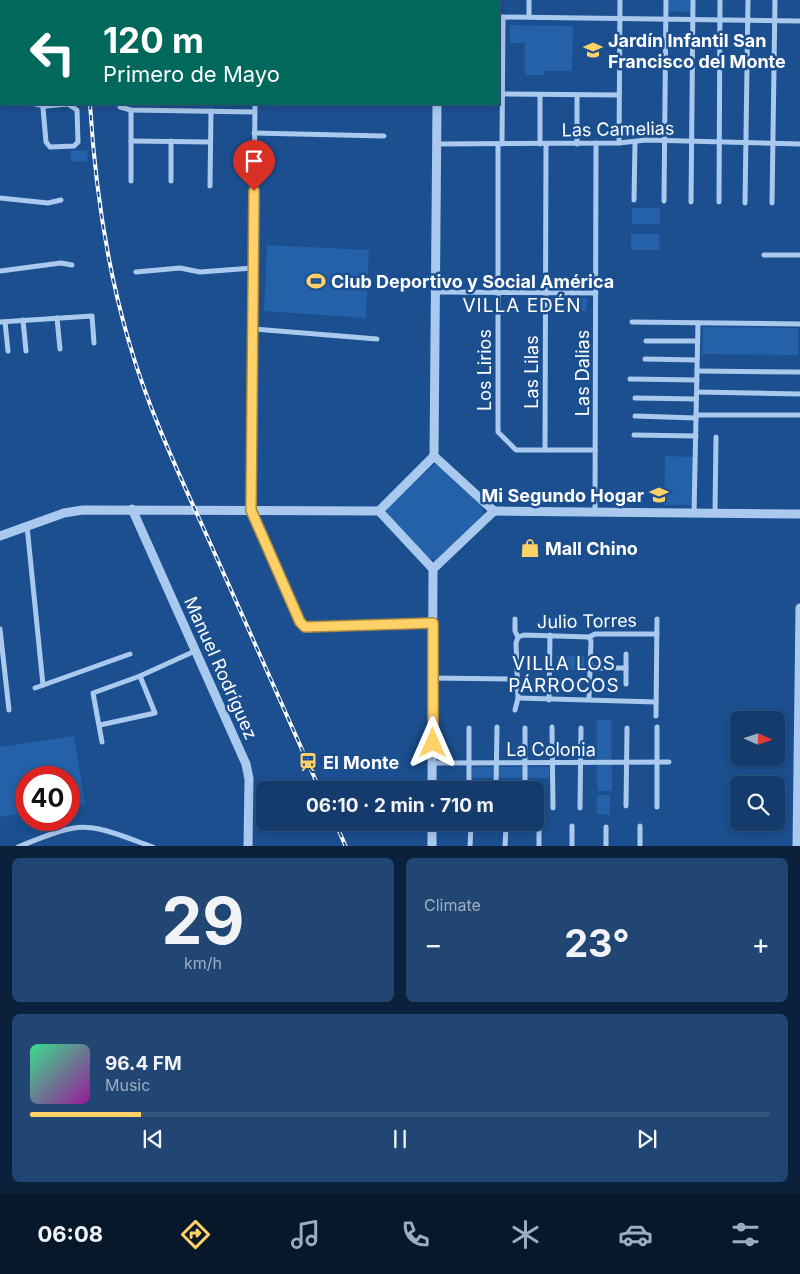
<!DOCTYPE html>
<meta charset="utf-8">
<style>
body{margin:0;font-family:Inter,sans-serif;background:#214673;color:#f1f3f6;height:100vh;display:flex;flex-direction:column;font-size:19px;white-space:nowrap}
*{box-sizing:border-box;margin:0}
p{font-size:16px;color:#9dadc1}
.icon{flex:none;width:28px;height:28px;fill:none;stroke:currentColor;stroke-width:2;stroke-linecap:round;stroke-linejoin:round}
.map{position:relative;height:846px;overflow:hidden}
.sheet{display:flex;flex-direction:column;gap:12px;padding:12px;background:#0b203b;flex:1}
.sheet>*{flex:none}
.banner{position:absolute;left:0px;top:0px;width:500px;height:105px;box-shadow:0 2px 8px #0003,0 0 0 1px #33557e;background:#00695c;color:#fff;overflow:hidden}
.needle{width:32px;rotate:93deg}
.fabs{position:absolute;left:730px;top:711px;display:grid;gap:10px}
.fabs a{display:grid;place-items:center;width:55px;height:55px;border-radius:8px;background:#143b6b;box-shadow:0 2px 8px #0003,0 0 0 1px #33557e;font-size:25px}
.speed{position:absolute;left:15px;top:766px;display:flex;gap:10px;font-size:25px;font-weight:700;text-align:center}
.speed>*{display:grid;place-content:center;width:65px;height:65px;border-radius:50%;background:#143b6b;box-shadow:0 2px 8px #0003,0 0 0 1px #33557e;line-height:1}
.speed .limit{border:8px solid #d22;background:#fff;color:#111}
.pin{position:absolute;display:grid;place-items:center;width:42px;height:42px;color:#fff;margin:-51px -21px;border-radius:50% 50% 50% 0;rotate:-45deg;box-shadow:0 0 5px #0007}
.pin .icon{rotate:45deg}
.me{position:absolute;width:55px;margin:-28px;rotate:0deg;stroke-linejoin:round;filter:drop-shadow(0 0 4px #0008)}
.turn{display:flex;align-items:center;gap:18px;height:105px;padding:0 20px;font-size:22px}
.turn .icon{width:65px;height:65px;stroke-width:2.5}
.turn b{display:block;font-size:35px;line-height:42px}
.big{font-size:38px;font-weight:700;line-height:1.1}
.sheet .card{flex:1;display:flex;flex-direction:column;justify-content:center;gap:8px;min-width:0;padding:0 18px;border-radius:8px;background:#214673}
.sheet .dial{align-items:center;gap:0}
.dial b{font-size:65px;line-height:1}
.song{display:flex;align-items:center;gap:15px}
.cover{width:60px;height:60px;border-radius:8px;background:linear-gradient(135deg,hsl(150 70% 55%),hsl(300 70% 35%))}
.played{height:5px;border-radius:2px;background:linear-gradient(90deg,#ffd166 15%,#33557e 15%)}
.keys{display:flex;justify-content:space-around;direction:ltr}
.heat{display:flex;justify-content:space-between;align-items:center;font-size:28px;direction:ltr}
.sheet .tiles{flex:1;display:grid;gap:12px;grid-template-columns:1fr 1fr}
.card:last-child{grid-column:span 2}
.trip{position:absolute;left:256px;top:781px;width:288px;height:50px;border-radius:8px;background:#143b6b;box-shadow:0 2px 8px #0003,0 0 0 1px #33557e;font-weight:700;line-height:50px;text-align:center}
.menu{display:flex;height:80px;justify-content:space-around;align-items:center;background:#08182b;color:#9dadc1}
.menu .icon{width:35px;height:35px}
.menu .active{color:#ffd166}
.menu b{font-size:22px;color:#f1f3f6}
.map>svg:first-child{display:block}
.green{fill:#2461a8}
.lines{fill:none;stroke-linecap:round;stroke-linejoin:round}
.minor{stroke:#a9c9ee;stroke-width:5}
.tertiary{stroke:#a9c9ee;stroke-width:9}
.rail-casing{stroke:#fff;stroke-width:4}
.rail{stroke:#1b4f8f;stroke-width:2;stroke-dasharray:5.5;stroke-linecap:butt}
.route-casing{stroke:#a68842;stroke-width:12}
.route{stroke:#ffd166;stroke-width:9}
.labels{text-anchor:middle;dominant-baseline:central;stroke-width:5;stroke-linejoin:round;paint-order:stroke}
.poi-label{font-size:18px;font-weight:bold;fill:#fff;stroke:#1b4f8f;text-anchor:start}
.street-label{font-size:18px;fill:#fff;stroke:#1b4f8f}
.neighbourhood-label{font-size:19px;letter-spacing:1px;fill:#fff;stroke:#1b4f8f}
</style>
<div class="map">
<svg width="800" height="847" viewBox="0 0 800 847">
<rect width="100%" height="100%" fill="#1b4f8f"/>
<g class="green">
<polygon points="669,0 691,0 691,12 669,11"/>
<polygon points="510,25 573,26 572,71 544,71 544,75 525,75 525,43 510,43"/>
<polygon points="87,150 88,161 71,162 70,151"/>
<rect x="632" y="208" width="28" height="16"/>
<rect x="631" y="234" width="28" height="16"/>
<polygon points="267,245 369,250 366,318 264,311"/>
<rect x="558" y="298" width="29" height="13"/>
<polygon points="703,327 798,328 798,355 702,354"/>
<polygon points="665,456 693,457 692,505 664,505"/>
<polygon points="435,464 482,505 484,515 435,560 429,558 388,515 387,511 389,505"/>
<rect x="557" y="656" width="27" height="14"/>
<polygon points="597,720 611,720 612,791 597,791"/>
<polygon points="74,736 85,804 69,806 69,778 26,778 26,813 0,817 0,747"/>
<polygon points="475,767 550,767 549,778 472,778 472,769"/>
<polygon points="597,795 610,795 610,815 597,814"/>
</g>
<g class="lines">
<g class="minor">
<polyline points="50,1 65,0"/>
<polyline points="159,1 159,0"/>
<polyline points="255,1 255,0"/>
<polyline points="485,1 485,0"/>
<polyline points="0,4 1,4"/>
<polyline points="0,10 1,10"/>
<polyline points="499,17 800,21"/>
<polyline points="529,17 529,0"/>
<polyline points="502,94 619,95"/>
<polyline points="35,104 45,106"/>
<polygon points="68,104 77,110 78,142 74,146 50,147 46,142 43,108 46,106"/>
<polyline points="255,104 251,510 300,622 305,627 433,623"/>
<polyline points="120,107 131,110 255,112"/>
<polyline points="254,133 384,136"/>
<polyline points="131,141 210,142"/>
<polyline points="619,143 620,0"/>
<polyline points="437,144 619,143 646,140 800,144"/>
<polyline points="498,144 498,432 516,450 595,450"/>
<polyline points="502,144 503,17"/>
<polyline points="540,144 540,95"/>
<polyline points="577,144 577,95"/>
<polyline points="131,181 131,110"/>
<polyline points="171,181 171,141"/>
<polyline points="210,186 211,111"/>
<polyline points="0,198 48,203 61,200"/>
<polyline points="634,200 635,142"/>
<polyline points="664,201 666,0"/>
<polyline points="691,202 693,0"/>
<polyline points="719,202 720,0"/>
<polyline points="745,203 748,0"/>
<polyline points="772,203 775,0"/>
<polyline points="764,255 800,255"/>
<polyline points="0,271 61,263 72,265"/>
<polyline points="136,272 180,268 200,272 253,268"/>
<polyline points="436,292 596,293"/>
<polyline points="57,318 60,349"/>
<polyline points="23,320 26,351"/>
<polyline points="0,322 92,316 94,343"/>
<polyline points="5,322 8,351"/>
<polyline points="632,322 800,324"/>
<polyline points="253,329 377,339"/>
<polyline points="646,341 697,341"/>
<polyline points="645,359 697,360"/>
<polyline points="697,371 800,372"/>
<polyline points="630,379 697,380"/>
<polyline points="697,392 800,394"/>
<polyline points="635,398 696,399"/>
<polyline points="696,415 800,415"/>
<polyline points="635,416 696,418"/>
<polyline points="634,435 696,436"/>
<polyline points="545,450 546,144"/>
<polyline points="595,512 596,143"/>
<polyline points="694,513 698,323"/>
<polyline points="715,513 716,437"/>
<polyline points="27,526 43,685"/>
<polyline points="515,619 515,631 518,637 516,643 518,698 515,710"/>
<polyline points="0,629 9,710"/>
<polyline points="518,637 524,635 589,637 595,634 657,634"/>
<polyline points="626,654 626,684"/>
<polyline points="591,668 626,668"/>
<polyline points="433,678 516,679"/>
<polyline points="35,688 130,654"/>
<polyline points="518,698 656,702"/>
<polyline points="589,699 591,641 589,637"/>
<polyline points="549,700 550,635"/>
<polyline points="656,716 657,619"/>
<polyline points="100,725 155,713 140,676"/>
<polyline points="552,727 553,808"/>
<polyline points="102,742 93,693 140,676 195,651"/>
<polyline points="433,763 669,762"/>
<polyline points="469,790 469,728"/>
<polyline points="496,790 497,727"/>
<polyline points="525,790 525,728"/>
<polyline points="626,806 627,728"/>
<polyline points="657,807 657,727"/>
<polyline points="580,808 581,728"/>
<polyline points="606,827 606,847"/>
<path d="M18,847c18,-7 37,-16 56,-19 25,-4 55,11 79,19"/>
<polyline points="470,847 471,824"/>
<polyline points="505,847 506,826"/>
<polyline points="539,847 539,825"/>
<polyline points="572,847 572,826"/>
<polyline points="640,847 640,826"/>
</g>
<g class="tertiary">
<polyline points="438,1 438,0"/>
<polyline points="434,456 437,104"/>
<polyline points="434,456 494,511"/>
<polyline points="132,509 246,764 249,779 248,847"/>
<polyline points="379,511 433,569"/>
<polyline points="379,511 434,456"/>
<polyline points="494,511 800,514"/>
<polyline points="0,536 64,513 83,510 379,511"/>
<polyline points="433,569 494,511"/>
<polyline points="432,790 433,569"/>
<polyline points="432,847 432,822"/>
<polyline points="797,847 800,608"/>
</g>
<g class="rail-casing">
<g id="rail">
<polyline points="84,0 84,1"/>
<path d="M90,104c5,81 16,160 39,238 20,70 52,136 82,203 36,82 73,163 109,245"/>
<polyline points="335,822 346,847"/>
</g>
</g>
<use href="#rail" class="rail"/>
</g>
<g class="lines">
<g class="route-casing">
<polyline id="route" points="254,191 251,510 300,622 305,627 433,623 433,743"/>
</g>
<use href="#route" class="route"/>
</g>
<defs>
<g id="school-bare" transform="scale(1.5)"><path d="M0-5L7-2L0 1L-7-2ZM-4 1L0 2.5L4 1V4Q0 6-4 4Z" fill="#ffd166" stroke="#1b4f8f" stroke-width="2.5" paint-order="stroke"/></g>
<g id="stadium-bare" transform="scale(1.5)"><path d="M0-5a6.5 5 0 1 0 0 10a6.5 5 0 1 0 0-10ZM-3.5-1.8h7v3.6h-7Z" fill="#ffd166" stroke="#1b4f8f" stroke-width="2.5" paint-order="stroke"/></g>
<g id="shop-bare" transform="scale(1.5)"><path d="M-5-2.5h2.3a2.7 3.5 0 0 1 5.4 0H5L5.5 6h-11ZM-1.5-2.5h3a1.5 2.3 0 0 0-3 0Z" fill="#ffd166" stroke="#1b4f8f" stroke-width="2.5" paint-order="stroke"/></g>
<g id="station-bare" transform="scale(1.5)"><path d="M-3-6H3Q5-6 5-4V2Q5 4 3 4L4.5 6H3L1.5 4h-3L-3 6H-4.5L-3 4Q-5 4-5 2V-4Q-5-6-3-6ZM-3.5-4v3h7v-3ZM-3.5 1v1.5H-2V1ZM2 1v1.5H3.5V1Z" fill="#ffd166" stroke="#1b4f8f" stroke-width="2.5" paint-order="stroke"/></g>
</defs>
<g fill-rule="evenodd">
<use href="#school-bare" x="593" y="50"/>
<use href="#stadium-bare" x="316" y="281"/>
<use href="#school-bare" x="659" y="495"/>
<use href="#shop-bare" x="530" y="548"/>
<use href="#station-bare" x="308" y="762"/>
</g>
<g class="labels">
<g class="poi-label">
<text x="608" y="40">Jardín Infantil San<tspan x="608" dy="21">Francisco del Monte</tspan></text>
<text x="331" y="281">Club Deportivo y Social América</text>
<text x="644" y="495" text-anchor="end">Mi Segundo Hogar</text>
<text x="545" y="548">Mall Chino</text>
<text x="323" y="762">El Monte</text>
</g>
<g class="street-label">
<text transform="translate(618 129) rotate(-1)">Las Camelias</text>
<text transform="translate(484 370) rotate(-90)">Los Lirios</text>
<text transform="translate(531 372) rotate(-90)">Las Lilas</text>
<text transform="translate(582 373) rotate(-90)">Las Dalias</text>
<text transform="translate(587 621) rotate(-1)">Julio Torres</text>
<text transform="translate(221 668) rotate(66)">Manuel Rodríguez</text>
<text x="551" y="749">La Colonia</text>
</g>
<g class="neighbourhood-label">
<text x="522" y="305">VILLA EDÉN</text>
<text x="564" y="663">VILLA LOS<tspan x="564" dy="22">PÁRROCOS</tspan></text>
</g>
</g>
</svg>
<div class="fabs">
<a><svg class="needle" viewBox="-14 -14 28 28"><path d="M0-13l5 13h-10z" fill="#e53935"/><path d="M0 13l5-13h-10z" fill="#9dadc1"/></svg></a>
<a><svg class="icon" aria-label="search" viewBox="0 0 24 24"><circle cx="10" cy="10" r="6"/><path d="M15 15l6 6"/></svg></a>
</div>
<div class="speed"><div class="limit">40</div></div>
<div class="pin" style="left:254px;top:191px;background:#d93025"><svg class="icon" aria-label="arrive" viewBox="0 0 24 24"><path d="M6 21V4h12l-3 4 3 4H6"/></svg></div>
<svg class="me" style="left:433px;top:743px" viewBox="-20 -20 40 40"><path d="M0-17L14 15 0 8-14 15z" fill="#ffd166" stroke="#fff" stroke-width="4"/></svg>
<div class="trip">06:10 · 2 min · 710 m</div>
<div class="banner">
<div class="turn"><svg class="icon" aria-label="left" viewBox="0 0 24 24"><path d="M17 20v-9H6M10 6l-5 5 5 5"/></svg><div><b>120 m</b>Primero de Mayo</div></div>
</div>
</div>
<section class="sheet">
<div class="tiles">
<div class="card dial"><b>29</b><p>km/h</p></div>
<div class="card"><p>Climate</p>
<div class="heat"><a>−</a><b class="big">23°</b><a>+</a></div>
</div>
<div class="card">
<div class="song"><i class="cover"></i><div><b>96.4 FM</b><p>Music</p></div></div>
<div class="played"></div>
<div class="keys"><svg class="icon" aria-label="previous" viewBox="0 0 24 24"><path d="M18 5L8 12l10 7zM5 5v14"/></svg><svg class="icon" aria-label="pause" viewBox="0 0 24 24"><path d="M8 5v14M16 5v14"/></svg><svg class="icon" aria-label="next" viewBox="0 0 24 24"><path d="M6 5l10 7-10 7zM19 5v14"/></svg></div>
</div>
</div>
</section>
<nav class="menu">
<b>06:08</b>
<svg class="icon active" aria-label="directions" viewBox="0 0 24 24"><path d="M12 3l9 9-9 9-9-9zM9 14v-3h6M13 9l2 2-2 2"/></svg>
<svg class="icon" aria-label="music" viewBox="0 0 24 24"><path d="M9 18V5l10-2v13"/><circle cx="6" cy="18" r="3"/><circle cx="16" cy="16" r="3"/></svg>
<svg class="icon" aria-label="phone" viewBox="0 0 24 24"><path d="M5 4h4l2 5-3 2q2 4 5 5l2-3 5 2v4C11 20 4 13 5 4z"/></svg>
<svg class="icon" aria-label="climate" viewBox="0 0 24 24"><path d="M12 3v18M4 7l16 10M4 17L20 7"/></svg>
<svg class="icon" aria-label="car" viewBox="0 0 24 24"><path d="M5 17H2v-5l4-1 3-4h7l3 4 3 1v5h-3M9 17h6M6 11h13"/><circle cx="7" cy="17" r="2"/><circle cx="17" cy="17" r="2"/></svg>
<svg class="icon" aria-label="filters" viewBox="0 0 24 24"><path d="M4 7h16M4 17h16"/><circle cx="9" cy="7" r="2"/><circle cx="15" cy="17" r="2"/></svg>
</nav>
